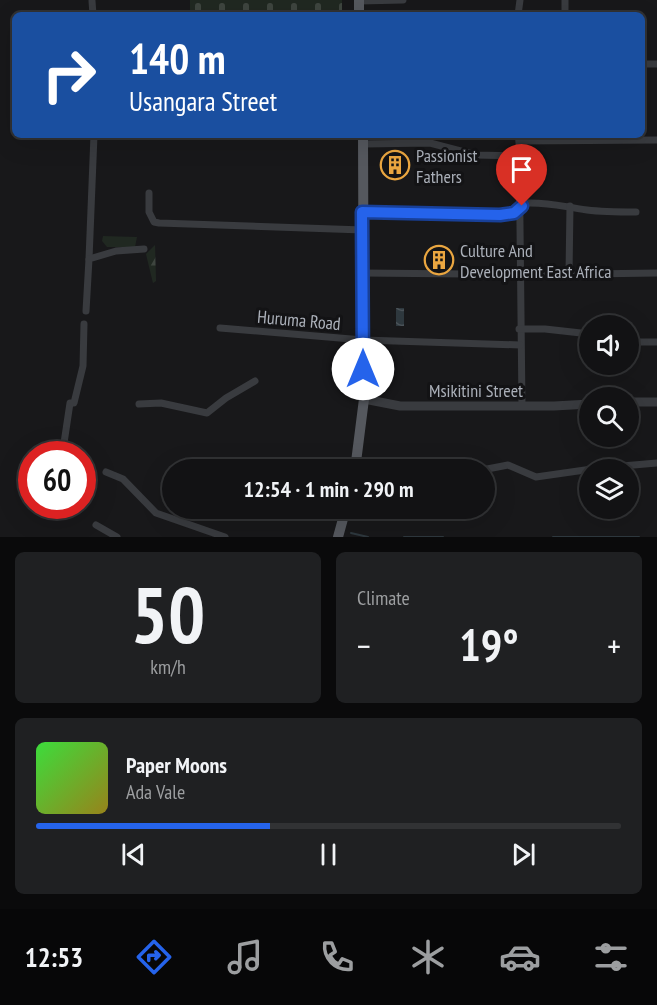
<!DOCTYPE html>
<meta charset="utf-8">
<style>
body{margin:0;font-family:"PT Sans Narrow",sans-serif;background:#1f2022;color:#f1f3f6;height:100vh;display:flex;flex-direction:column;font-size:22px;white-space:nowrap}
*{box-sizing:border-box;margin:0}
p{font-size:20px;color:#9c9ea0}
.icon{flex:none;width:33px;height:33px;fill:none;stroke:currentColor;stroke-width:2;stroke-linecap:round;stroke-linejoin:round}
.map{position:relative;height:537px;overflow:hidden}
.sheet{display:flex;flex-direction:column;gap:15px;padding:15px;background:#0a0a0b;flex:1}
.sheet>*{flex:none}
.hud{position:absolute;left:12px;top:12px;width:633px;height:126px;border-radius:9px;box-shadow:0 6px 24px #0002,0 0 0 2px #313234;background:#1a4fa0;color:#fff;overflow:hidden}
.buttons{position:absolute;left:579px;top:315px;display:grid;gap:12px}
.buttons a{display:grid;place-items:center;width:60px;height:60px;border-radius:50%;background:#121214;box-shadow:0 6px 24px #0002,0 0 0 2px #313234;font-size:30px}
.speed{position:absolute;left:18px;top:441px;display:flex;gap:12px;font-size:30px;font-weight:700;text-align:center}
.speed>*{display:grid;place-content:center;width:78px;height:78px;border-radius:50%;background:#121214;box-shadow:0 6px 24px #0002,0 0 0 2px #313234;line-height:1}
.speed .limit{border:9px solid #d22;background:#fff;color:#111}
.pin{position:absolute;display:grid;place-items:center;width:51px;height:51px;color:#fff;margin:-62px -26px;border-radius:50% 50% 50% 0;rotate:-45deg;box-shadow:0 0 6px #0007}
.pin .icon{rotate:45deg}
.me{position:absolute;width:66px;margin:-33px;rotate:0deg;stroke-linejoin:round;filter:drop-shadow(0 0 4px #0008)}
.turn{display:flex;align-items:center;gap:21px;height:126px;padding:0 18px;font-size:27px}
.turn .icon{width:78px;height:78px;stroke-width:2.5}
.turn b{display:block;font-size:42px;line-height:51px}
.big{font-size:45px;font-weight:700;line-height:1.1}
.sheet .card{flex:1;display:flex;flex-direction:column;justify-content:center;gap:9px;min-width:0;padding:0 21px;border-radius:9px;background:#1f2022}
.sheet .dial{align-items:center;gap:0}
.dial b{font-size:78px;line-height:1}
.song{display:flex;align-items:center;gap:18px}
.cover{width:72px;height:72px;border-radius:9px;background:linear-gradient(135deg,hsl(120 70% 55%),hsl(50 70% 35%))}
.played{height:6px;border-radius:3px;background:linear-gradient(90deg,#2563eb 40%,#313234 40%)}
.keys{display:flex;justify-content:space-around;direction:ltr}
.heat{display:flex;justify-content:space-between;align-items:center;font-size:33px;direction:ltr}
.sheet .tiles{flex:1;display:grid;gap:15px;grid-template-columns:1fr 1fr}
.card:last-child{grid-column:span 2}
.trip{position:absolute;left:162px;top:459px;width:333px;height:60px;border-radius:30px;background:#121214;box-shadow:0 6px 24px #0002,0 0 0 2px #313234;font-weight:700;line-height:60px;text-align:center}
.dock{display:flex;height:96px;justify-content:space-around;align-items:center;background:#070708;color:#9c9ea0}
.dock .icon{width:42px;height:42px}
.dock .selected{color:#2563eb}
.dock b{font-size:27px;color:#f1f3f6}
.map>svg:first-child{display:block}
.forest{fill:url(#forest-firs)}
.cemetery{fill:url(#cemetery-stones)}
.park{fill:#202821}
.water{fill:url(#water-waves)}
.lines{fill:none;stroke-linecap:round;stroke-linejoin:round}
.stream{stroke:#2e383e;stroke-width:2}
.minor{stroke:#393b3f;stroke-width:7}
.tertiary{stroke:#393b3f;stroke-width:9}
.primary{stroke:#55585e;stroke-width:10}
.route-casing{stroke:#184099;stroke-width:15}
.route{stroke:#2563eb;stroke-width:10}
.labels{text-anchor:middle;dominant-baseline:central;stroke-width:6;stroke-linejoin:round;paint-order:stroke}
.poi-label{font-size:18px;fill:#abb0b9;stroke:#131315;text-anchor:start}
.street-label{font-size:18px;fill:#abb0b9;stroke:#131315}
</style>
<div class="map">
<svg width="657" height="537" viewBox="0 0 657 537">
<defs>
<pattern id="forest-firs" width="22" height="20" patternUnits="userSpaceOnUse" patternTransform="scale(1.5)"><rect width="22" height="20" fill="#202821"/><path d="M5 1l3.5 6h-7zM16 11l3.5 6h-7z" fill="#3e453f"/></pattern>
<pattern id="cemetery-stones" width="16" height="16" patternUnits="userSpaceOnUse" patternTransform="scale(1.5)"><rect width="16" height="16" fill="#202821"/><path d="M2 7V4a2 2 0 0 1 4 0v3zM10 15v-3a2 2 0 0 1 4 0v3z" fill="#3e453f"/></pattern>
<pattern id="water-waves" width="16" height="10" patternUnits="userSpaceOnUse" patternTransform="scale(1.5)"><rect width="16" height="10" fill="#2e383e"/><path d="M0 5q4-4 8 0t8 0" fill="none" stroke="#4a5258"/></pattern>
</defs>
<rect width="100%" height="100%" fill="#18181a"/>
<polygon class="forest" points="155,245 156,281 153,283 146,254"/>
<rect class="cemetery" x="190" y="0" width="152" height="15"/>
<polygon class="park" points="103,236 137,237 135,247 107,247 102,241"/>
<rect class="water" x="396" y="308" width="8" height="18"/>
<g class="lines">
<g class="stream">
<polyline points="351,533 368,537"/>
<polyline points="404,537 443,537"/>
<polyline points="553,537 639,537"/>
</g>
<g class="minor">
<polyline points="92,1 93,15"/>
<polyline points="359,1 403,0"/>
<polyline points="518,15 520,0"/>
<polyline points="565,15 565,0"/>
<polyline points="642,64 657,64"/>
<polyline points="519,135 522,406"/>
<polyline points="519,141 657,140"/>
<polyline points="364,144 430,143 476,155 520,156"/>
<polyline points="149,193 149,212 154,222 159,223 363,230"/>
<path d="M362,211l138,4 14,-2 11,-10c27,-1 38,4 62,7 16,2 33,2 49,2"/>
<polyline points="89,259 94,135"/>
<polyline points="363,273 466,274"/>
<polyline points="569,274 570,206"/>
<polyline points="519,275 657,273"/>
<polyline points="86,311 89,259 116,251 144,249"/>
<polyline points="220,328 363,340 520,345"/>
<polyline points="519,329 545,329 590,334"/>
<polyline points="628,342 657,342"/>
<polyline points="139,404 161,403 207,413 226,398 255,381"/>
<polyline points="64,443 70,403 74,403 83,366 84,324"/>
<polyline points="482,470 508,465 536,477 599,468 657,463"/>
<polyline points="106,472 123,479 156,513 225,537"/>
<polyline points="96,525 117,537"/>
</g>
<g class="tertiary">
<polyline points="364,399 400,406 554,406 590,404"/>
<polyline points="628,402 657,402"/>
</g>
<g class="primary">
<polyline points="359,15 359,0"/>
<polyline points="355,470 364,399 363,135"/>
<polyline points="338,537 346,508"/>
</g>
</g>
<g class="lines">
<g class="route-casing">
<polyline id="route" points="363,369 362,212 500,215 514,213 522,206"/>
</g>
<use href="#route" class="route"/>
</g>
<defs>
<g id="building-ring" transform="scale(1.5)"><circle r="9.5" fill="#131315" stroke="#eaa640" stroke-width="1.5"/><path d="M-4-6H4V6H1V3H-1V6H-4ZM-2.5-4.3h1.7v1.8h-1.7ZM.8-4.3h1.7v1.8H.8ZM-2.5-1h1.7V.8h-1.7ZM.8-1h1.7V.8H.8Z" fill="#eaa640"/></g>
</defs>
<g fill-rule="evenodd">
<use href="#building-ring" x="395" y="165"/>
<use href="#building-ring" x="439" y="260"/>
</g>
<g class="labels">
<g class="poi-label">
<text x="416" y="155">Passionist<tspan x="416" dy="21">Fathers</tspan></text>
<text x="460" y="250">Culture And<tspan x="460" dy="21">Development East Africa</tspan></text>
</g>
<g class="street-label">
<text transform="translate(299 320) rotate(5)">Huruma Road</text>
<text x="476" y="390">Msikitini Street</text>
</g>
</g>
</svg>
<div class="buttons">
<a><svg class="icon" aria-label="sound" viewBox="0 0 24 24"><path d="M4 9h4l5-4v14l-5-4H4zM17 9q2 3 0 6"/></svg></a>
<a><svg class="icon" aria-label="search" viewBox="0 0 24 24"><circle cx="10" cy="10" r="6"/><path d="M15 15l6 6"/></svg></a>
<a><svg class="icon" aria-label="layers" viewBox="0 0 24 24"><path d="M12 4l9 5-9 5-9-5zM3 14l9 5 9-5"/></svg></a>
</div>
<div class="speed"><div class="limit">60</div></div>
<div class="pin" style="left:522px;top:206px;background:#d93025"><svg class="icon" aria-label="arrive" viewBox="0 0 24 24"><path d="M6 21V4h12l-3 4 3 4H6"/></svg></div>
<svg class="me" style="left:363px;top:369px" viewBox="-20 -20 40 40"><circle r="19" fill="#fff"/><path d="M0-13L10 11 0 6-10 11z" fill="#2563eb"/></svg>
<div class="trip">12:54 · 1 min · 290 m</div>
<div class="hud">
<div class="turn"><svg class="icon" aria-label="right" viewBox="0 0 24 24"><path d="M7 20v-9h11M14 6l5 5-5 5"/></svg><div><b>140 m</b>Usangara Street</div></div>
</div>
</div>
<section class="sheet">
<div class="tiles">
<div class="card dial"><b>50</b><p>km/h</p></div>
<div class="card"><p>Climate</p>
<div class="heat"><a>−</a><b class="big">19°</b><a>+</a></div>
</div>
<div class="card">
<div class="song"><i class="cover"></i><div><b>Paper Moons</b><p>Ada Vale</p></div></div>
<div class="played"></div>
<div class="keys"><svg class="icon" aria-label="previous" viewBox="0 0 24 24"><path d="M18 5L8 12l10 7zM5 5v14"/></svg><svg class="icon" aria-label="pause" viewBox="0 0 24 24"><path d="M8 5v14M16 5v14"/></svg><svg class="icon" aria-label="next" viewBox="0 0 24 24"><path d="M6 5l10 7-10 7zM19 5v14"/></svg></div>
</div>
</div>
</section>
<nav class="dock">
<b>12:53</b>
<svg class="icon selected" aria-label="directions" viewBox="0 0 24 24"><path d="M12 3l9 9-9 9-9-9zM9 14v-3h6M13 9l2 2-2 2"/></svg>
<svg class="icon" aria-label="music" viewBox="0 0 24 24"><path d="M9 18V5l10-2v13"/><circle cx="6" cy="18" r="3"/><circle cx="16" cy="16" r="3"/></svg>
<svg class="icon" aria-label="phone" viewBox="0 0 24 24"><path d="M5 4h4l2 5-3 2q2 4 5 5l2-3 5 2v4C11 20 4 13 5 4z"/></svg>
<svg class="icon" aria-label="climate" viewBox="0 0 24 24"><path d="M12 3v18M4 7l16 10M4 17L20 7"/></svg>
<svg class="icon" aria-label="car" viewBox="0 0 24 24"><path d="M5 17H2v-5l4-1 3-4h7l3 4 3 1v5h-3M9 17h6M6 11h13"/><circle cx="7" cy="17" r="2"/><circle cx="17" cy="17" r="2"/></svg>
<svg class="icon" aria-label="filters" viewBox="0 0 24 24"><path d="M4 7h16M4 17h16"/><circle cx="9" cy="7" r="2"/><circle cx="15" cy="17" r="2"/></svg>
</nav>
